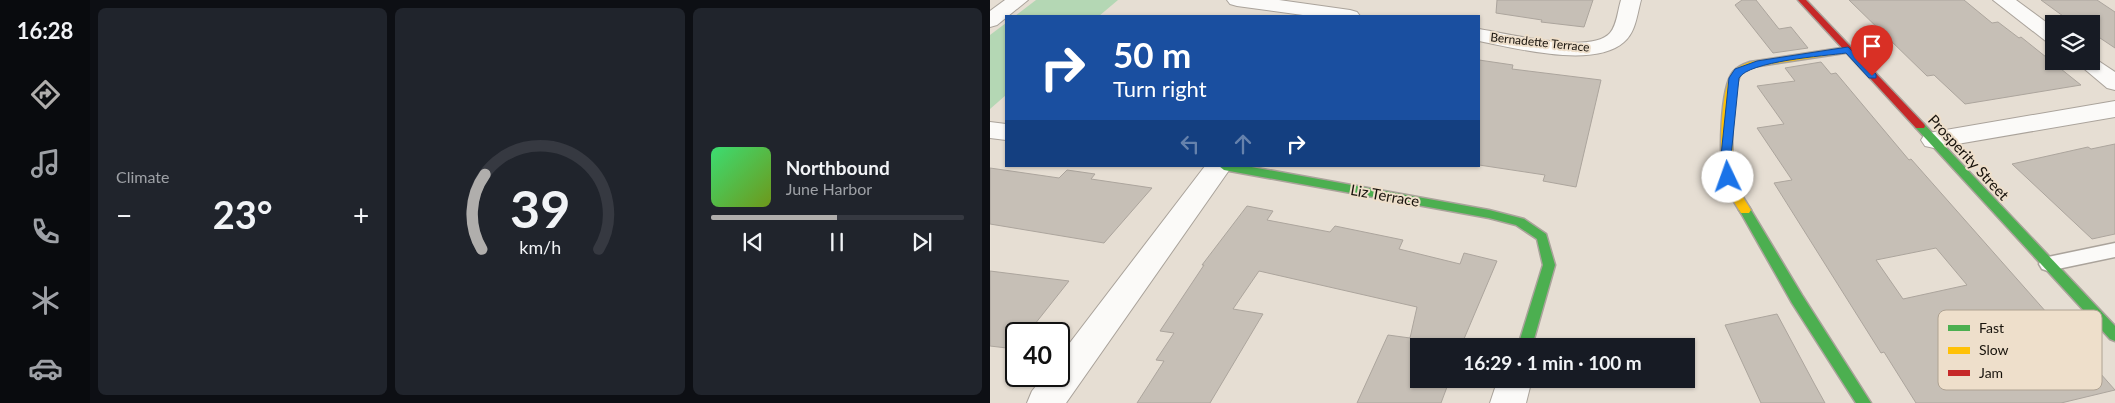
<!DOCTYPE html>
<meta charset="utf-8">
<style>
body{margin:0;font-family:Lato,sans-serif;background:#20242c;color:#f1f3f6;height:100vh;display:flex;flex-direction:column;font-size:19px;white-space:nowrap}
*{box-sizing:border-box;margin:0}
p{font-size:16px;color:#9ea1a6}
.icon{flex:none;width:28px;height:28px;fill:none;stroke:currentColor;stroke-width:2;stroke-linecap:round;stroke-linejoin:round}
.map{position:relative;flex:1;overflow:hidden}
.details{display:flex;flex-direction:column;gap:8px;padding:8px;background:#0d0f14;width:900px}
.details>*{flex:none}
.guide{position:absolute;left:15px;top:15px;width:475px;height:152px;border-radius:0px;box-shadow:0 1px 4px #0004;background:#1a4fa0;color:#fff;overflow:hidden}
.controls{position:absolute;left:1055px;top:15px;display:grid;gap:10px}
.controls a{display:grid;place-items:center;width:55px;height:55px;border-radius:0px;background:#171b24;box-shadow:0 1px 4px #0004;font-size:25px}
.speed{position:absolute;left:15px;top:322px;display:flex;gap:10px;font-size:25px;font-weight:700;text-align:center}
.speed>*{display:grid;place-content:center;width:65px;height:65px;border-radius:50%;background:#171b24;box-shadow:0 1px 4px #0004;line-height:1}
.speed .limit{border:2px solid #111;border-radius:8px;background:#fff;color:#111}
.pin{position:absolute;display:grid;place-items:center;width:42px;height:42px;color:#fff;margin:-51px -21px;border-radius:50% 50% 50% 0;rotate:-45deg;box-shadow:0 0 5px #0007}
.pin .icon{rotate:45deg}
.me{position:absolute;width:55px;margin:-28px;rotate:357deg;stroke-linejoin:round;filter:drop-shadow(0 0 4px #0008)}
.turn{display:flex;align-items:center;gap:18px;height:105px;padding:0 25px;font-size:22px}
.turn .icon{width:65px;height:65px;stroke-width:2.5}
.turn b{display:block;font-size:35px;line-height:42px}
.lanes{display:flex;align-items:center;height:48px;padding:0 25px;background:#0003;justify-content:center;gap:25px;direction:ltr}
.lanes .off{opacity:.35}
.big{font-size:38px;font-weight:700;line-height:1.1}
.details .widget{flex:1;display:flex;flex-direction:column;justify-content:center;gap:8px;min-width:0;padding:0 18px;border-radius:8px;background:#20242c}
.details .dial{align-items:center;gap:0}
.dial svg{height:130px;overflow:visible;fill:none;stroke:#363941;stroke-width:7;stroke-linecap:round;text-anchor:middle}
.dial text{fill:#f1f3f6;stroke:none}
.song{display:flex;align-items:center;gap:15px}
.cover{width:60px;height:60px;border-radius:8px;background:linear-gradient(135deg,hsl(140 70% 55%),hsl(80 70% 35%))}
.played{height:5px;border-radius:2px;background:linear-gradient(90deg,#b0aeac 50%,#363941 50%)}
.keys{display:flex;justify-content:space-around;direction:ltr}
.heat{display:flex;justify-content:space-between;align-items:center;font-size:28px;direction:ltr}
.details .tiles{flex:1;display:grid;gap:8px;grid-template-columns:repeat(3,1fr)}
.trip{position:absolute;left:420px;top:338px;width:285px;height:50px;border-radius:0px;background:#171b24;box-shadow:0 1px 4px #0004;font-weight:700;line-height:50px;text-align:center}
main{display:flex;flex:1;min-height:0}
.menu{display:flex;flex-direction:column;width:90px;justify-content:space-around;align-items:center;background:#090b0e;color:#9ea1a6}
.menu .icon{width:35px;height:35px}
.menu .active{color:#b0aeac}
.menu b{font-size:22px;color:#f1f3f6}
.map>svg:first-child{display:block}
.green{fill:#b4d7b4}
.building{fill:#c6bfb6;stroke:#aca59d;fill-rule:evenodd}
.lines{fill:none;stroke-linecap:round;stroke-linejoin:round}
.lane-casing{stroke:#aaa39b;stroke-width:3}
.street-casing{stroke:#aaa39b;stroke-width:2}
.fast-casing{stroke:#aaa39b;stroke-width:3}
.slow-casing{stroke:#aaa39b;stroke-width:3}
.jam-casing{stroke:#aaa39b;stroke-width:3}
.lane{fill:#fbfaf8;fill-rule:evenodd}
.street{fill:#fbfaf8;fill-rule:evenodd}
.fast{fill:#4caf50;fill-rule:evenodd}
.slow{fill:#ffc107;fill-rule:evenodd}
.jam{fill:#c62828;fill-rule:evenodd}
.route{fill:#1a73e8;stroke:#114b97}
.labels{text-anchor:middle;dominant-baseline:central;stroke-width:4;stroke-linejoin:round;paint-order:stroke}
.far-street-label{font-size:12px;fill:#18130c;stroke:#eedfcb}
.street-label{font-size:15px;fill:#18130c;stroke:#eedfcb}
.key{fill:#eedfcb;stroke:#aea292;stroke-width:1}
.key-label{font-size:14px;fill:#18130c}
</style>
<main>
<nav class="menu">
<b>16:28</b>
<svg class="icon active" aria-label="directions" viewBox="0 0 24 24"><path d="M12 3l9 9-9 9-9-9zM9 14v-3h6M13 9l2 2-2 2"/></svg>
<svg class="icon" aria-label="music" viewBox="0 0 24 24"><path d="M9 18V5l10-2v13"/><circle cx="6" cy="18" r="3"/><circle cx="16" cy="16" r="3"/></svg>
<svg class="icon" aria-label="phone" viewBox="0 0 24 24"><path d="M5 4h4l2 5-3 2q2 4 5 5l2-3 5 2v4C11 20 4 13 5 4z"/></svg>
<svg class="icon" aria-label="climate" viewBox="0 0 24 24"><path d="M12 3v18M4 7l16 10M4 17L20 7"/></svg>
<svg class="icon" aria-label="car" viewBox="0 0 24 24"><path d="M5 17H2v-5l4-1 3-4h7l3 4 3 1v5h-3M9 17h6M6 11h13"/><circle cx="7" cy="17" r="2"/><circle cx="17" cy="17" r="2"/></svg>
</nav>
<section class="details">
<div class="tiles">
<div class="widget"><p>Climate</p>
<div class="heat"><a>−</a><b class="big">23°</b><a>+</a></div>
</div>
<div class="widget dial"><svg viewBox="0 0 100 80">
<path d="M14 69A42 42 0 1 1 86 69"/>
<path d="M14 69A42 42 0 0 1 16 23" stroke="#b0aeac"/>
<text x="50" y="56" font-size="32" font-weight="700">39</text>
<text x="50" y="72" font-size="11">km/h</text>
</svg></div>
<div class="widget">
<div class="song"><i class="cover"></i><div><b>Northbound</b><p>June Harbor</p></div></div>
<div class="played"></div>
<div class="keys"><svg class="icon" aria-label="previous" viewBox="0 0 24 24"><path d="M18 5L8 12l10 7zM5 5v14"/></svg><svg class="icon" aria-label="pause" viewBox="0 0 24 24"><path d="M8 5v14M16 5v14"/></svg><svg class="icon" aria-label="next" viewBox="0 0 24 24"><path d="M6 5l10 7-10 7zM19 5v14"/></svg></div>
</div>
</div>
</section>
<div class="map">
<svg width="1125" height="403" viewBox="0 0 1125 403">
<rect width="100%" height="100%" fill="#e6ded3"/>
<g class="green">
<polygon points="46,0 128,0 109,16 25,16"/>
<polygon points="16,23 16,95 0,109 0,35"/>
</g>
<g class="building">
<polygon points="507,0 603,0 594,27 551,22 552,20 506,13"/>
<polygon points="752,0 766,0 789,29 801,27 818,48 783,53 745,5"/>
<polygon points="859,0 974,0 1002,23 1008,22 1029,38 1031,37 1091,85 975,104 944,75 937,76"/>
<polygon points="1051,0 1107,0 1125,12 1125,48 1101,32 1101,24 1084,24"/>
<polygon points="489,60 523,65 522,69 611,80 586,187 553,181 555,175 489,165"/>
<path d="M831,62l10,12 5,-1 73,87 2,-1 204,231 -54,13h-145l-32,-51 -3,1 -107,-170 18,-3 -35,-52 27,-4 -27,-38 38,-5 -10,-13zM946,248l31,37 -64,14 -27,-39z"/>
<polygon points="1125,144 1125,234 1102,239 1022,164 1098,147 1101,149"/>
<polygon points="0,168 69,178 77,170 105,174 101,179 162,188 114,243 0,224"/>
<polygon points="257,206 283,211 277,220 340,232 345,226 413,240 409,249 470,264 474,253 507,261 471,346 429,346 429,379 460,379 451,403 367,403 398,335 420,338 427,307 269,271 243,309 273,314 220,403 147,403 174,361 166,360 184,333 170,331 214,265 212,265"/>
<polygon points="0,271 79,281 37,334 26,334 25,349 0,346"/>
<polygon points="787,314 825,385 835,403 771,403 735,325"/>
</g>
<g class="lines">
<g class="lane-casing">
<polygon id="lane" points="1125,243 1125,257 1058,271 1052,269 1049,264 1052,259 1058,257"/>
</g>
<g class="street-casing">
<g id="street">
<polygon points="15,0 38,0 7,25 0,27 0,11"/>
<polygon points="237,0 289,0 360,10 367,12 370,16 320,16 247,6 240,4"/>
<path d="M631,0h20c-4,14 -5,32 -17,42 -30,27 -109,6 -145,-1v-12c26,4 112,26 131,4 7,-8 8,-24 11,-33z"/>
<polygon points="1003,0 1026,0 1064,28 1064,44 1057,42"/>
<polygon points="1101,56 1125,72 1125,90 1117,88 1085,61 1101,61"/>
<polygon points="1125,101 1125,117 944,148 935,146 931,140 935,134 944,132"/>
<polygon points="0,122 16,124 16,140 0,138"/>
<polygon points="215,166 242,166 76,403 37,403 42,391 54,376 69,376 69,357"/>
<polygon points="508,379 542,379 536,403 500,403"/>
</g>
</g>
<g class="fast-casing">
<g id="fast">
<polygon points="930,123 934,124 1125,326 1125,341 1120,339 926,128 925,126"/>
<polygon points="229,166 256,166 499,210 534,219 556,234 565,265 542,346 528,346 553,265 547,239 526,225 499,218 234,170"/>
<polygon points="755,206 759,207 812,295 881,403 866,403 802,303 751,213 749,210 751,207"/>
</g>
</g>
<g class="slow-casing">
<path id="slow" d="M858,47l4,3 -1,2 -99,15c-3,2 -7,3 -10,6 -12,13 -11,88 -7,106 3,12 10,21 16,31l-2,3h-8c-7,-11 -14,-22 -17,-35 -5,-21 -4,-89 9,-106 4,-5 11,-8 17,-10z"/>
</g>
<g class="jam-casing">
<polygon id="jam" points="808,0 816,0 934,124 935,126 934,128 926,128"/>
</g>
<use href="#lane" class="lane"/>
<use href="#street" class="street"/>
<use href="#fast" class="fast"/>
<use href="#slow" class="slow"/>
<use href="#jam" class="jam"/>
</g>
<path class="route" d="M858,47l28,27v4h-7l-23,-25c-22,3 -97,8 -107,25l-8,78 2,21 -5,4 -4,-2 -3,-23 8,-78 6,-9 22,-8z"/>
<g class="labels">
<g class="far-street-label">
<text transform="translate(550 42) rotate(6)">Bernadette Terrace</text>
</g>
<g class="street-label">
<text transform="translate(979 157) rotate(47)">Prosperity Street</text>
<text transform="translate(395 195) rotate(10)">Liz Terrace</text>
</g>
</g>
<rect x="948" y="310" width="164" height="80" rx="8" class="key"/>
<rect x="958" y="325" width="22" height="6" fill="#4caf50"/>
<rect x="958" y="347" width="22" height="7" fill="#ffc107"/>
<rect x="958" y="370" width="22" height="6" fill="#c62828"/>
<g class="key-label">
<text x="989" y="333">Fast</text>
<text x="989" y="355">Slow</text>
<text x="989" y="378">Jam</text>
</g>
</svg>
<div class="controls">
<a><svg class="icon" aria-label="layers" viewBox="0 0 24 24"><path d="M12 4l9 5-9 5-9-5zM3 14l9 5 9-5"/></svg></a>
</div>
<div class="speed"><div class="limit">40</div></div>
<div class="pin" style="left:882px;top:76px;background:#d93025"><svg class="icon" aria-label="arrive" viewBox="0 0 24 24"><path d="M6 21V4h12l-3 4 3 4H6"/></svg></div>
<svg class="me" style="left:738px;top:177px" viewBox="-20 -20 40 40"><circle r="19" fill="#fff"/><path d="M0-13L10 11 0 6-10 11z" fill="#1a73e8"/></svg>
<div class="trip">16:29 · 1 min · 100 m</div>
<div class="guide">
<div class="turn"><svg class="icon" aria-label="right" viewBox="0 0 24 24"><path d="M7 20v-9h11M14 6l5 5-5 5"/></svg><div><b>50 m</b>Turn right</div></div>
<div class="lanes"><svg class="icon off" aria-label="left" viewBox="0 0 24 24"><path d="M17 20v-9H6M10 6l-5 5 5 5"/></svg><svg class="icon off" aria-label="ahead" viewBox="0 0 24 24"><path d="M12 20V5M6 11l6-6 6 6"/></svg><svg class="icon" aria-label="right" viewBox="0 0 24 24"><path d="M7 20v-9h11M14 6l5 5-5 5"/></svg></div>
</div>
</div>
</main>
